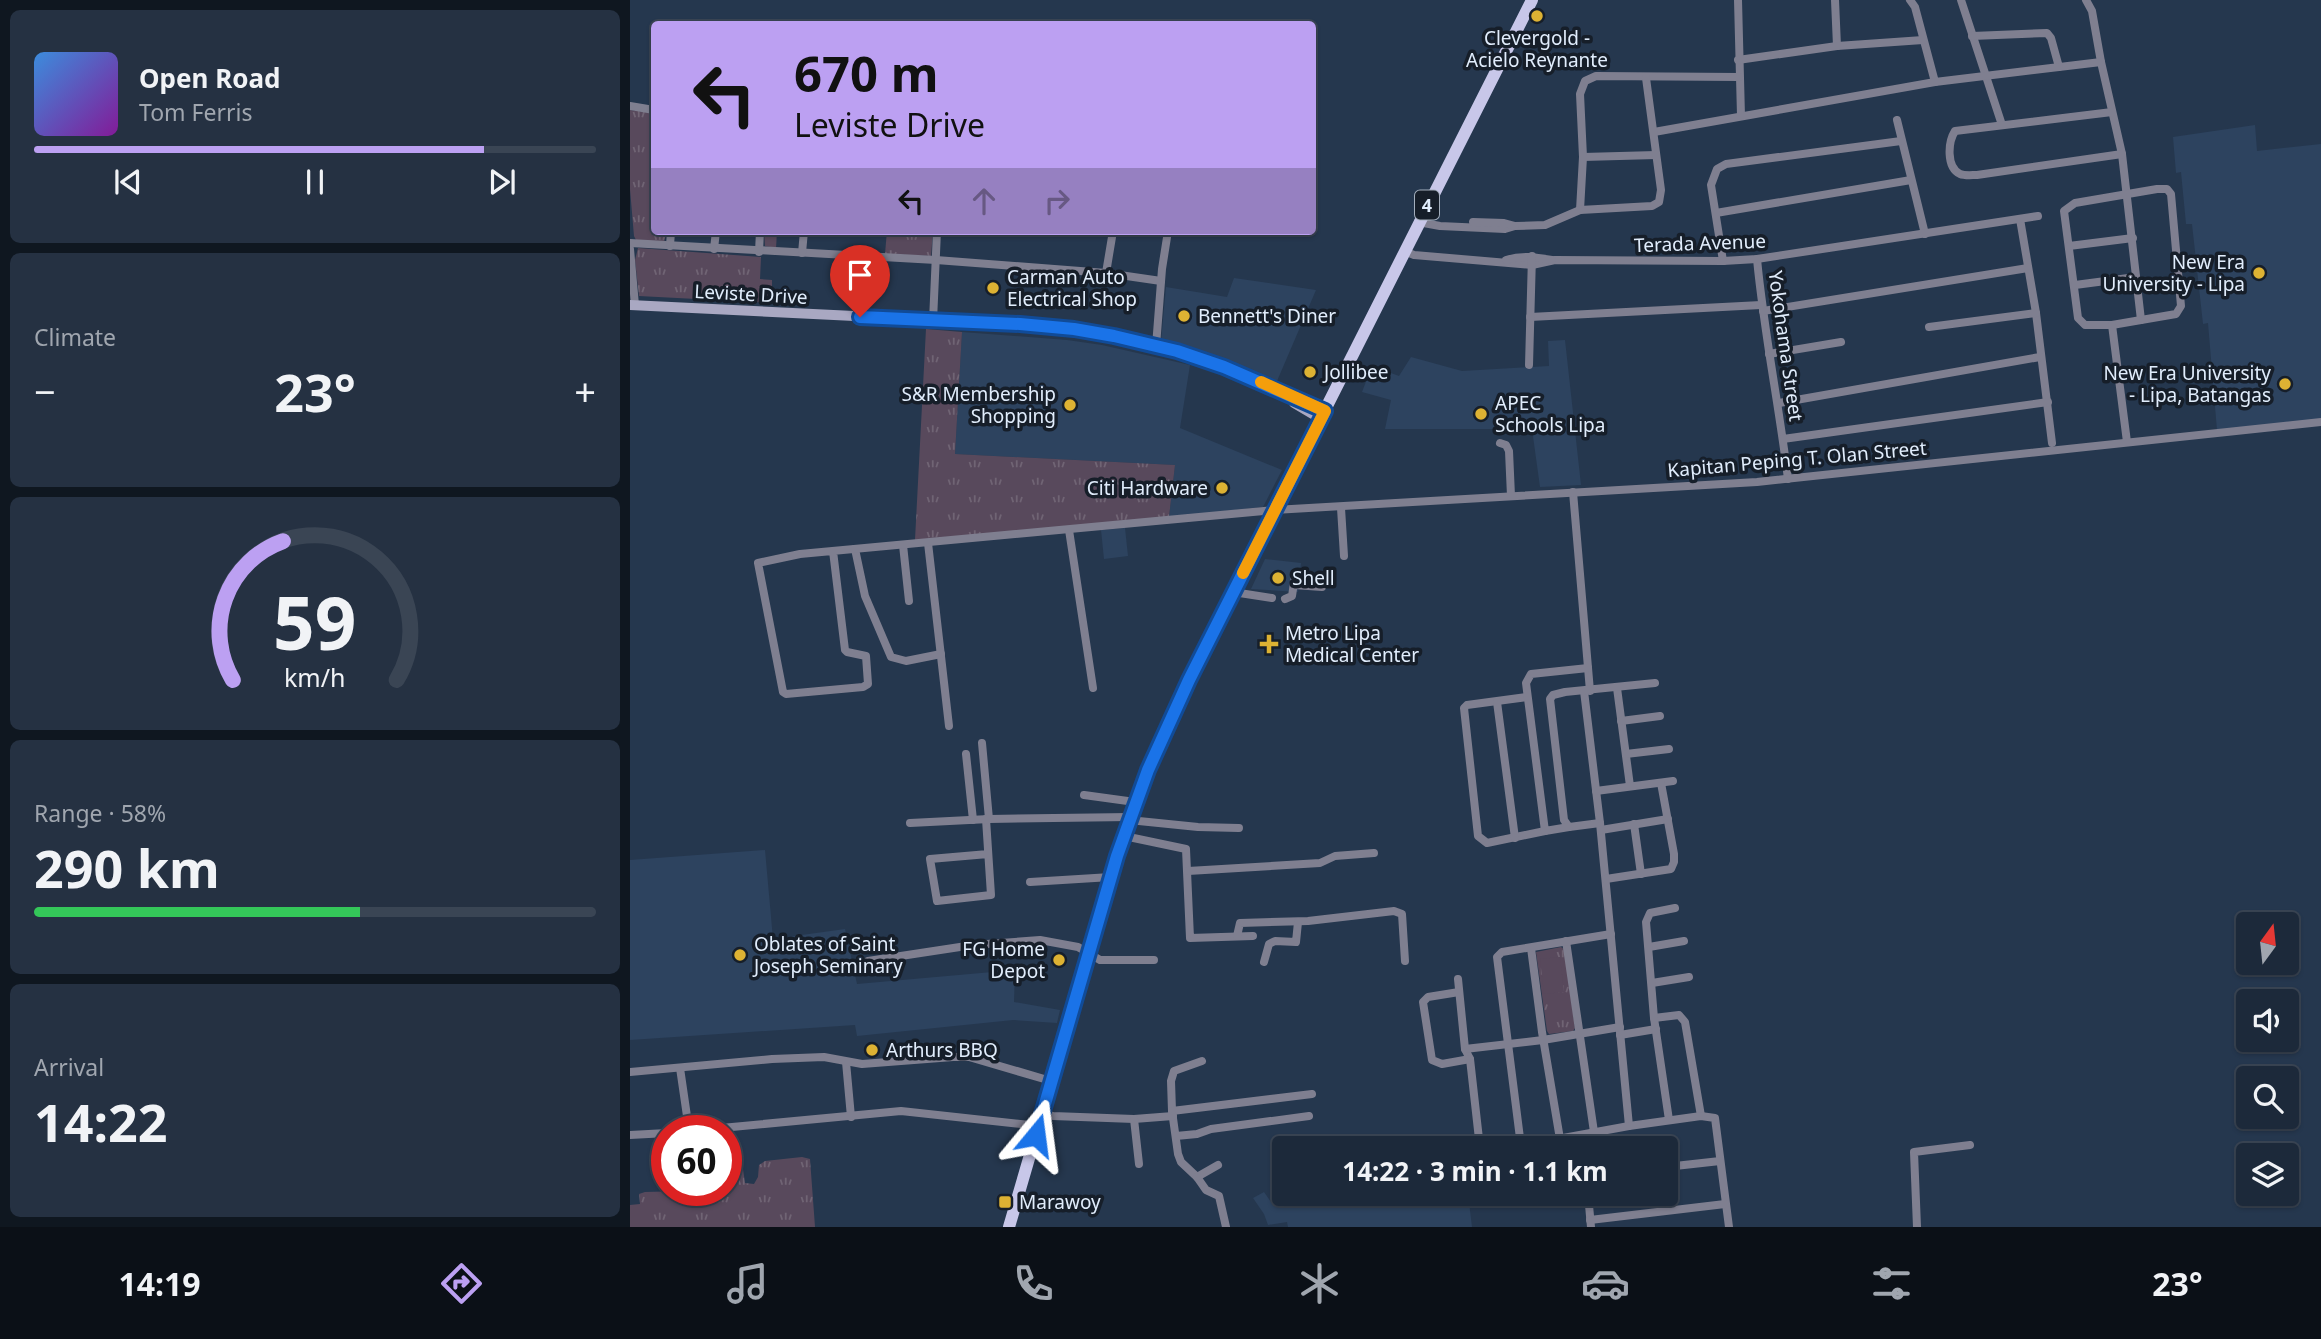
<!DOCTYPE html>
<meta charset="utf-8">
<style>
body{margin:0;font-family:"Noto Sans",sans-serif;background:#253142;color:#f1f3f6;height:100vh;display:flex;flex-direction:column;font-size:26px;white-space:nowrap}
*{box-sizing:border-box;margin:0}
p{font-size:23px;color:#a0a6af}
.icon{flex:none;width:38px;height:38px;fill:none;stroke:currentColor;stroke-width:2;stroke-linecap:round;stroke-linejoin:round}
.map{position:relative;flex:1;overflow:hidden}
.details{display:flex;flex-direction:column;gap:10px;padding:10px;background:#0f1720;width:630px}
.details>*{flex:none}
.hud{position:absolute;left:21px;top:21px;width:665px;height:214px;border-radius:7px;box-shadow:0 2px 5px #0004,0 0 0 2px #3a4554;background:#bca0f2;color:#111;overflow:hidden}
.needle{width:46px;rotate:15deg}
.controls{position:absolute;left:1606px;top:912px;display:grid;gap:14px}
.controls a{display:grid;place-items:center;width:63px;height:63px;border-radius:7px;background:#1c293a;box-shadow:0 2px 5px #0004,0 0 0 2px #3a4554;font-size:35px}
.speed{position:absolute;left:21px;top:1115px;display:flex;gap:14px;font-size:35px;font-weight:700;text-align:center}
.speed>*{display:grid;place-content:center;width:91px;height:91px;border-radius:50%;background:#1c293a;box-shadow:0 2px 5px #0004,0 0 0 2px #3a4554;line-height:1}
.speed .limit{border:10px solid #d22;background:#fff;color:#111}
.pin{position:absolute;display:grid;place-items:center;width:60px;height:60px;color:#fff;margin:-72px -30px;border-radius:50% 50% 50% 0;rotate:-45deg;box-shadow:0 0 7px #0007}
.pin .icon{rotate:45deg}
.me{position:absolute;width:77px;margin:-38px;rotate:16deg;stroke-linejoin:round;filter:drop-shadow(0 0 5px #0008)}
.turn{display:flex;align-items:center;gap:24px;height:147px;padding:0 28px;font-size:32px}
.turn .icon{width:91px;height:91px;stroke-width:2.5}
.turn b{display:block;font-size:49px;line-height:60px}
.lanes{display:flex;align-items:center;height:66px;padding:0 28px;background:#0003;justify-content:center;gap:35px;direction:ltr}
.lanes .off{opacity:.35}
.big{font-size:52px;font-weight:700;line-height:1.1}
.details .card{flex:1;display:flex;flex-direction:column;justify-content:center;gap:10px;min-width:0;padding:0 24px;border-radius:10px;background:#253142}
.details .dial{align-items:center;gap:0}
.dial svg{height:182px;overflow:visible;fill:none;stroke:#3a4554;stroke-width:7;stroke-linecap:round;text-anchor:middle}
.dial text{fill:#f1f3f6;stroke:none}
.song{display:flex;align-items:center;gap:21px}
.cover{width:84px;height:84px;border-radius:10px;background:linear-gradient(135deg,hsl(210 70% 55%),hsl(290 70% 35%))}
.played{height:7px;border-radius:4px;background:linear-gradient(90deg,#bca0f2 80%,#3a4554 80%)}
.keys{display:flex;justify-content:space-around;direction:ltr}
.heat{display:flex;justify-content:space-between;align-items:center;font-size:38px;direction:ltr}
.charge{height:10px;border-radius:5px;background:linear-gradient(90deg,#34c759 58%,#3a4554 0)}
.trip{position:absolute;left:642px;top:1136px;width:406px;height:70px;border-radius:7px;background:#1c293a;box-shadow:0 2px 5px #0004,0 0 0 2px #3a4554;font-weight:700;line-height:70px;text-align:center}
.menu{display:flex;height:112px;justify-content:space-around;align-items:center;background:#0b1017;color:#a0a6af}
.menu .icon{width:49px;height:49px}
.menu .current{color:#bca0f2}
.menu b{font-size:32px;color:#f1f3f6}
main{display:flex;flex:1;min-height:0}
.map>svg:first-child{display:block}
.built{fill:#2d435f}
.grass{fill:url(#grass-tufts)}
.pitch{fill:#58495c}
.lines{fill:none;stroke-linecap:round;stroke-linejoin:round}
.minor{stroke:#7f7f90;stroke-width:8}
.secondary{stroke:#a9a8c2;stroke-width:10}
.primary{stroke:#c8c7e9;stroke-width:12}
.route-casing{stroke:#114b97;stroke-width:18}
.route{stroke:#1a73e8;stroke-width:12}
.slow{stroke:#f59e0b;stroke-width:12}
.poi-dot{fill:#ddb233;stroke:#161e29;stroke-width:2.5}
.labels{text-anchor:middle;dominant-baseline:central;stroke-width:7;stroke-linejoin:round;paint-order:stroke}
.shield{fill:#161e29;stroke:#a4afbd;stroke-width:2}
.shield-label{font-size:18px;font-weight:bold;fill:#e1edfc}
.poi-label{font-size:19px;fill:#e1edfc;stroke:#161e29;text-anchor:start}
.street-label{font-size:19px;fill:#e1edfc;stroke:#161e29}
</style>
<main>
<section class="details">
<div class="card">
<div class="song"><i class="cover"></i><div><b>Open Road</b><p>Tom Ferris</p></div></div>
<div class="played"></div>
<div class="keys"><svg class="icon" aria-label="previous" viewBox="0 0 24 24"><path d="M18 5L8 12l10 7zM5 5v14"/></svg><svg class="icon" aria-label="pause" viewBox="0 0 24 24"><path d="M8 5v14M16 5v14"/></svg><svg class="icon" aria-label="next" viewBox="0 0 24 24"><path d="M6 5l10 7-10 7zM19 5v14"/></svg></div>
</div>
<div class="card"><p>Climate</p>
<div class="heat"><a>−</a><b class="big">23°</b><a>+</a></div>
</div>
<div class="card dial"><svg viewBox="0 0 100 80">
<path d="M14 69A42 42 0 1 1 86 69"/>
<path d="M14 69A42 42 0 0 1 36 8" stroke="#bca0f2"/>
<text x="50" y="56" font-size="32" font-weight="700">59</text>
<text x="50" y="72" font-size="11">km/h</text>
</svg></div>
<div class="card"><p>Range · 58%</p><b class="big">290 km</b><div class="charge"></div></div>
<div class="card"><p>Arrival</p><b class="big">14:22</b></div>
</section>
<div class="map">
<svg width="1691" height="1227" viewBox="0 0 1691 1227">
<defs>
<pattern id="grass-tufts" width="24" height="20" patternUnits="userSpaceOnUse" patternTransform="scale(1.75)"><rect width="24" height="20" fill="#58495c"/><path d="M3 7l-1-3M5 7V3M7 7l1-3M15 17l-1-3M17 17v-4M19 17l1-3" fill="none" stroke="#706474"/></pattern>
</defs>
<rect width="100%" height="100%" fill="#25374e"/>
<g class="built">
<polygon points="1625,125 1627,151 1691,144 1691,419 1587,430 1578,323 1573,324 1562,224 1556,224 1551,172 1546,173 1543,137"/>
<polygon points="604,278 686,290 647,381 531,341 536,287 597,297"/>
<polygon points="332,332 437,340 472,345 560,365 550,428 652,470 633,507 539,517 545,465 325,454"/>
<polygon points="935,340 951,485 910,487 902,429 755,429 761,400 732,392 742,366 769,376 781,357 832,371 919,366 918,341"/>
<polygon points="495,528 498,556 474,559 471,530"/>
<polygon points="635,559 671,563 668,592 621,589"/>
<polygon points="135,850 143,939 215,929 227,984 385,970 384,1002 430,1010 427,1023 383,1020 227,1036 225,1025 0,1040 0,860"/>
<polygon points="634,1192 641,1202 648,1206 656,1207 763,1194 838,1194 842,1227 658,1227 657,1222 638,1225 634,1214 623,1198"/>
</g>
<g class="grass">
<polygon points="0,110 24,113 24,231 37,231 34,242 6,240 4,236 0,189"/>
<polygon points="134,231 147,231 146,248 135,246"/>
<polygon points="257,231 303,231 301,256 255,254"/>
<polygon points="8,248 131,257 130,279 142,280 142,303 9,296 5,260"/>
<polygon points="296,329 332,332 325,454 545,465 539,517 285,540"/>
<polygon points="931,947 935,950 945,1028 943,1031 919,1034 917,1031 906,952"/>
<polygon points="172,1157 180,1159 185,1227 0,1227 0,1205 10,1204 9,1194 15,1192 96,1190 96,1163 113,1169 115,1183 124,1184 128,1177 129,1165 135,1161"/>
</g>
<polygon class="pitch" points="930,957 934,992 914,994 910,959"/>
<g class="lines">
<g class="minor">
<polyline points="1108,0 1111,116"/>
<polyline points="1205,0 1207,46"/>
<polyline points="1280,0 1285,7 1305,82"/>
<polyline points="1331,0 1372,125"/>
<polyline points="1456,0 1462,11 1471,62 1492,154 1511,320"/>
<polyline points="1342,36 1417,33 1421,38 1429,67"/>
<polyline points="1108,60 1207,46 1293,40"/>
<polyline points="0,106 24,110"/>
<path d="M1482,112l-157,19c-7,11 -9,36 5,43 5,2 12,1 17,1l145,-21"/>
<polyline points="1267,120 1295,234"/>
<polyline points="1024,132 1305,82 1471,62"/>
<polyline points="953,157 1026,155"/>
<polygon points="1527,189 1537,189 1541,194 1551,306 1546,314 1482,325 1455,325 1448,318 1434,211 1445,203"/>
<polyline points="950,210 953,157 950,94 955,81 966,76 1109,77"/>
<polyline points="1086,213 1281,180"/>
<polyline points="1390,219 1406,313 1422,443"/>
<polyline points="788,222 810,226 875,229 885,226 915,225 950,210 1022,206 1029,202 1031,190 1016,78"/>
<polyline points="843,222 874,223 885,226"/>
<polyline points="0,243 306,260 476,273 531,281"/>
<polyline points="40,246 41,231"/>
<polyline points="1439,246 1503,238"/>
<polyline points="0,249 5,305"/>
<polyline points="84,249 86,231"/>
<polyline points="774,251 784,255 902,265 925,260 1093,261 1127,259 1408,216"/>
<polyline points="129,252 130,231"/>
<polyline points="172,253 174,231"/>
<path d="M1127,259c7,74 22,146 31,220"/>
<path d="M876,260c16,-5 29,-3 46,0"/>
<polyline points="1093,261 1081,185 1087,169 1096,164 1271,141"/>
<polyline points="476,273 483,231"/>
<polyline points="1445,285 1506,277"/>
<polyline points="1133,311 1398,268"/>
<polyline points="900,317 1131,305"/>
<polyline points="303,321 307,231"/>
<polyline points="1482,325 1497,442"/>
<polyline points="1299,327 1406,313"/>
<polyline points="526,346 532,269 538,231"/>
<polyline points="1139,354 1211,342"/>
<polyline points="899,365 902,256"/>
<polyline points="1149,403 1410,357"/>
<polyline points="1153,439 1418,402"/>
<polyline points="870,443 876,445 879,451 881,496"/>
<polyline points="943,492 960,691"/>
<polyline points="711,508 714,556"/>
<polyline points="439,530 463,688"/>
<polyline points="298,543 319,726"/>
<polyline points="273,545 279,601"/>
<polyline points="225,549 235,596 261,657 276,661 311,654"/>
<polyline points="203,551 215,650 217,652 236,656 238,684 233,687 156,694 153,692 128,563 170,554 644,510 1127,482 1691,422"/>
<polyline points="664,585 692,587"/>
<polyline points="603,592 642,598"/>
<polyline points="655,599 662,596 665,576"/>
<polyline points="987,688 1000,786"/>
<polyline points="954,691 970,823 999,1126"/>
<polyline points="897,697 837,705 834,708 848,836 857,843 915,831"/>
<polyline points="867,702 885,838"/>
<polyline points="991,721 1030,716"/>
<polyline points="352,743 359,819"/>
<polyline points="336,754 343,820"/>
<polyline points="996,754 1039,749"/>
<polyline points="966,791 1043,781"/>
<polyline points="454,795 505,802"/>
<polyline points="356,819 361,895 307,901 300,859 358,854"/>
<polyline points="499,820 568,827 609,828"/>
<polyline points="280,823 359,819 500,817"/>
<polyline points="970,823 939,827 934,820 920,699 923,695 935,692 1025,683"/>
<polyline points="1004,824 1011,874"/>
<polyline points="939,827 915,831 896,683 901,674 958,668"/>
<polyline points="971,830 1038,819"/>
<polyline points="494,836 556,849 560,938 623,936"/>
<polyline points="558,871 690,863 705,856 744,853"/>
<polyline points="976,879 1041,869 1044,862 1044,854 1031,783"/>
<polyline points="400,882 481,877"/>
<polyline points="607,936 610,923 678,921 764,911 772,914 775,961"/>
<polyline points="936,941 964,1132"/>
<polyline points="1019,947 1054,941"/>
<polyline points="901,948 912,1032 930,1139"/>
<polyline points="238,961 343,945 410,940 448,947 470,960 524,960"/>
<polyline points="634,962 639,944 645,941 666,942 668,922"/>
<polyline points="828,979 835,1049 840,1059 850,1148"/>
<polyline points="1022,983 1059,977"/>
<polyline points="829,992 798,997 793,1002 802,1060 812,1064 840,1059"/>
<polyline points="1024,1018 1049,1015 1055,1022 1071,1116"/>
<polyline points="990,1035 1026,1029"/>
<polyline points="835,1049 913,1040 990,1027"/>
<polyline points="572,1061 544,1071 541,1081 542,1111 548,1154 551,1162 567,1177 576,1190 589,1196 596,1227"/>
<polyline points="216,1062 221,1117"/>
<polyline points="50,1068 59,1130"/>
<polyline points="0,1072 142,1059 194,1057 232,1064 323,1057 339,1057 421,1081"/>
<polyline points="542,1111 682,1094"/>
<polyline points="413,1113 423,1116 504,1119 543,1116"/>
<polyline points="504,1119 509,1164"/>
<polyline points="1039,1120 1024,1018 1016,922 1020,913 1045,908"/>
<polyline points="70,1130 271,1111 409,1126"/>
<polyline points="0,1135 37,1133"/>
<polyline points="546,1136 567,1134 581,1129 679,1116"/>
<polyline points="951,1136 952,1148"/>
<polyline points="891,1146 867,957 872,952 981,934"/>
<polyline points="878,1148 999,1126 1071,1116 1085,1118 1099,1227"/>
<polyline points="1036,1167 1090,1161"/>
<polyline points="567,1177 588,1165"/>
<polyline points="958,1194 961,1227"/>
<polyline points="960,1220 1095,1204"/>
<polyline points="1287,1227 1284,1152 1340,1145"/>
</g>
<g class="secondary">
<polyline points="0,305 390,324 459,331 526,346 570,359 622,378 695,411"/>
<polyline points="664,403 691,419"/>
</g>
<polyline class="primary" points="379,1227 481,877 518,770 603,592 902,0"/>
</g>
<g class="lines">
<g class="route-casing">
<polyline id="route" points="230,317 390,324 444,329 484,336 547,351 594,367 695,411 559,680 518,770 487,856 406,1135"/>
</g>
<use href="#route" class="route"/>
<polyline class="slow" points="613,573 695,411 631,382"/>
</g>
<g class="poi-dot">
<circle cx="907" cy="16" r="7"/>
<circle cx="1629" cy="273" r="7"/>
<circle cx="363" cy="288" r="7"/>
<circle cx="554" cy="316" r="7"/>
<circle cx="680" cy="372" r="7"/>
<circle cx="1655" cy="384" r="7"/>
<circle cx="440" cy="405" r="7"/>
<circle cx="851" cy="414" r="7"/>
<circle cx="592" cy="488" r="7"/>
<circle cx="648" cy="578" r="7"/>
<path d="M635.5 633.5h7v7h7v7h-7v7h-7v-7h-7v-7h7z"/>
<circle cx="110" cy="955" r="7"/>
<circle cx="429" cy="960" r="7"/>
<circle cx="242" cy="1050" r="7"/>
<rect x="368" y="1195" width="14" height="14" rx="3.5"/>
</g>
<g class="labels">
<rect class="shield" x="785" y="190.5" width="24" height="29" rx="5"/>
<g class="shield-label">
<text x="797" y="205">4</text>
</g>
<g class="poi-label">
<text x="907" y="38" text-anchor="middle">Clevergold -<tspan x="907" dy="22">Acielo Reynante</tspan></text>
<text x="1615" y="262" text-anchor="end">New Era<tspan x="1615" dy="22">University - Lipa</tspan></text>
<text x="377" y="277">Carman Auto<tspan x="377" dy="22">Electrical Shop</tspan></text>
<text x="568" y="316">Bennett's Diner</text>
<text x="694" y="372">Jollibee</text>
<text x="1641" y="373" text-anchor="end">New Era University<tspan x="1641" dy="22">- Lipa, Batangas</tspan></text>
<text x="426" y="394" text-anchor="end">S&amp;R Membership<tspan x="426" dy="22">Shopping</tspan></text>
<text x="865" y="403">APEC<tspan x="865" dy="22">Schools Lipa</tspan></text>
<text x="578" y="488" text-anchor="end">Citi Hardware</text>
<text x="662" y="578">Shell</text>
<text x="655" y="633">Metro Lipa<tspan x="655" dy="22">Medical Center</tspan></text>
<text x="124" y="944">Oblates of Saint<tspan x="124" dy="22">Joseph Seminary</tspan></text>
<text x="415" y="949" text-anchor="end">FG Home<tspan x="415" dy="22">Depot</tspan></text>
<text x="256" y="1050">Arthurs BBQ</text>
<text x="389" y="1202">Marawoy</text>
</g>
<g class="street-label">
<text transform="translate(1070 243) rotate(-2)">Terada Avenue</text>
<text transform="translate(121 294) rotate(3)">Leviste Drive</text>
<text transform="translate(1156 346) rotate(82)">Yokohama Street</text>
<text transform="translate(1167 459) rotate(-5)">Kapitan Peping T. Olan Street</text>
</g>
</g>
</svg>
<div class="controls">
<a><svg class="needle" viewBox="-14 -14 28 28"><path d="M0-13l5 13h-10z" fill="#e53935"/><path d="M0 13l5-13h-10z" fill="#a0a6af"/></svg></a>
<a><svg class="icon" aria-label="sound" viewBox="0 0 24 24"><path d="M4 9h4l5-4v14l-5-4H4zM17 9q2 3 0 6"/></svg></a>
<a><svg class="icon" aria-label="search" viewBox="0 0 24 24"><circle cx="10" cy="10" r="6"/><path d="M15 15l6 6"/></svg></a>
<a><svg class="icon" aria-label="layers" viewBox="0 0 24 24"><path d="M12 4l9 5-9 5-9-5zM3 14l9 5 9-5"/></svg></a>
</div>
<div class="speed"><div class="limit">60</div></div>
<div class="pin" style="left:230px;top:317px;background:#d93025"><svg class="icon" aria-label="arrive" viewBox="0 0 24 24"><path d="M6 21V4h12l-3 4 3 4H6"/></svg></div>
<svg class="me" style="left:406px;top:1135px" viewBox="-20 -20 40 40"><path d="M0-17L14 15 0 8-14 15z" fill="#1a73e8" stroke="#fff" stroke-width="4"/></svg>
<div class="trip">14:22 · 3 min · 1.1 km</div>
<div class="hud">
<div class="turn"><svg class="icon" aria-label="left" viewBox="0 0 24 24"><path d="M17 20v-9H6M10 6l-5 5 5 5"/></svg><div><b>670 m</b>Leviste Drive</div></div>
<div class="lanes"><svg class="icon" aria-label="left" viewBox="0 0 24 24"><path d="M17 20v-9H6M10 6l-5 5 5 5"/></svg><svg class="icon off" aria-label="ahead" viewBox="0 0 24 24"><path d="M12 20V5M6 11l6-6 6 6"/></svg><svg class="icon off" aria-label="right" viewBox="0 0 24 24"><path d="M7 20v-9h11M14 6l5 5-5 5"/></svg></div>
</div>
</div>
</main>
<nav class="menu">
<b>14:19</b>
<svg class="icon current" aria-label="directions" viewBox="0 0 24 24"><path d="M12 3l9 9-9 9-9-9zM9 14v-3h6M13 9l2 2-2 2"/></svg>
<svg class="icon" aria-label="music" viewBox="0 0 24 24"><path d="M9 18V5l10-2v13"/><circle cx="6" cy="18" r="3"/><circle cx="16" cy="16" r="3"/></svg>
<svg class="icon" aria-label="phone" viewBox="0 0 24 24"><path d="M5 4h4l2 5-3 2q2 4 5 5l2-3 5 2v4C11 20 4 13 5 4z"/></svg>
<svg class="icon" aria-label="climate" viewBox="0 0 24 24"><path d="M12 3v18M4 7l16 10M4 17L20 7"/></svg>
<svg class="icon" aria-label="car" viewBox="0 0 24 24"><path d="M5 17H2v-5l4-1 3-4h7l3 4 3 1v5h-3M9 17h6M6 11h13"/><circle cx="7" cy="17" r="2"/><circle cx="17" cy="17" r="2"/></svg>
<svg class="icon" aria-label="filters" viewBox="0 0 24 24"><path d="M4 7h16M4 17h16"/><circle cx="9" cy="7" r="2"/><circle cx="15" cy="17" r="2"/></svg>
<b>23°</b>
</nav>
